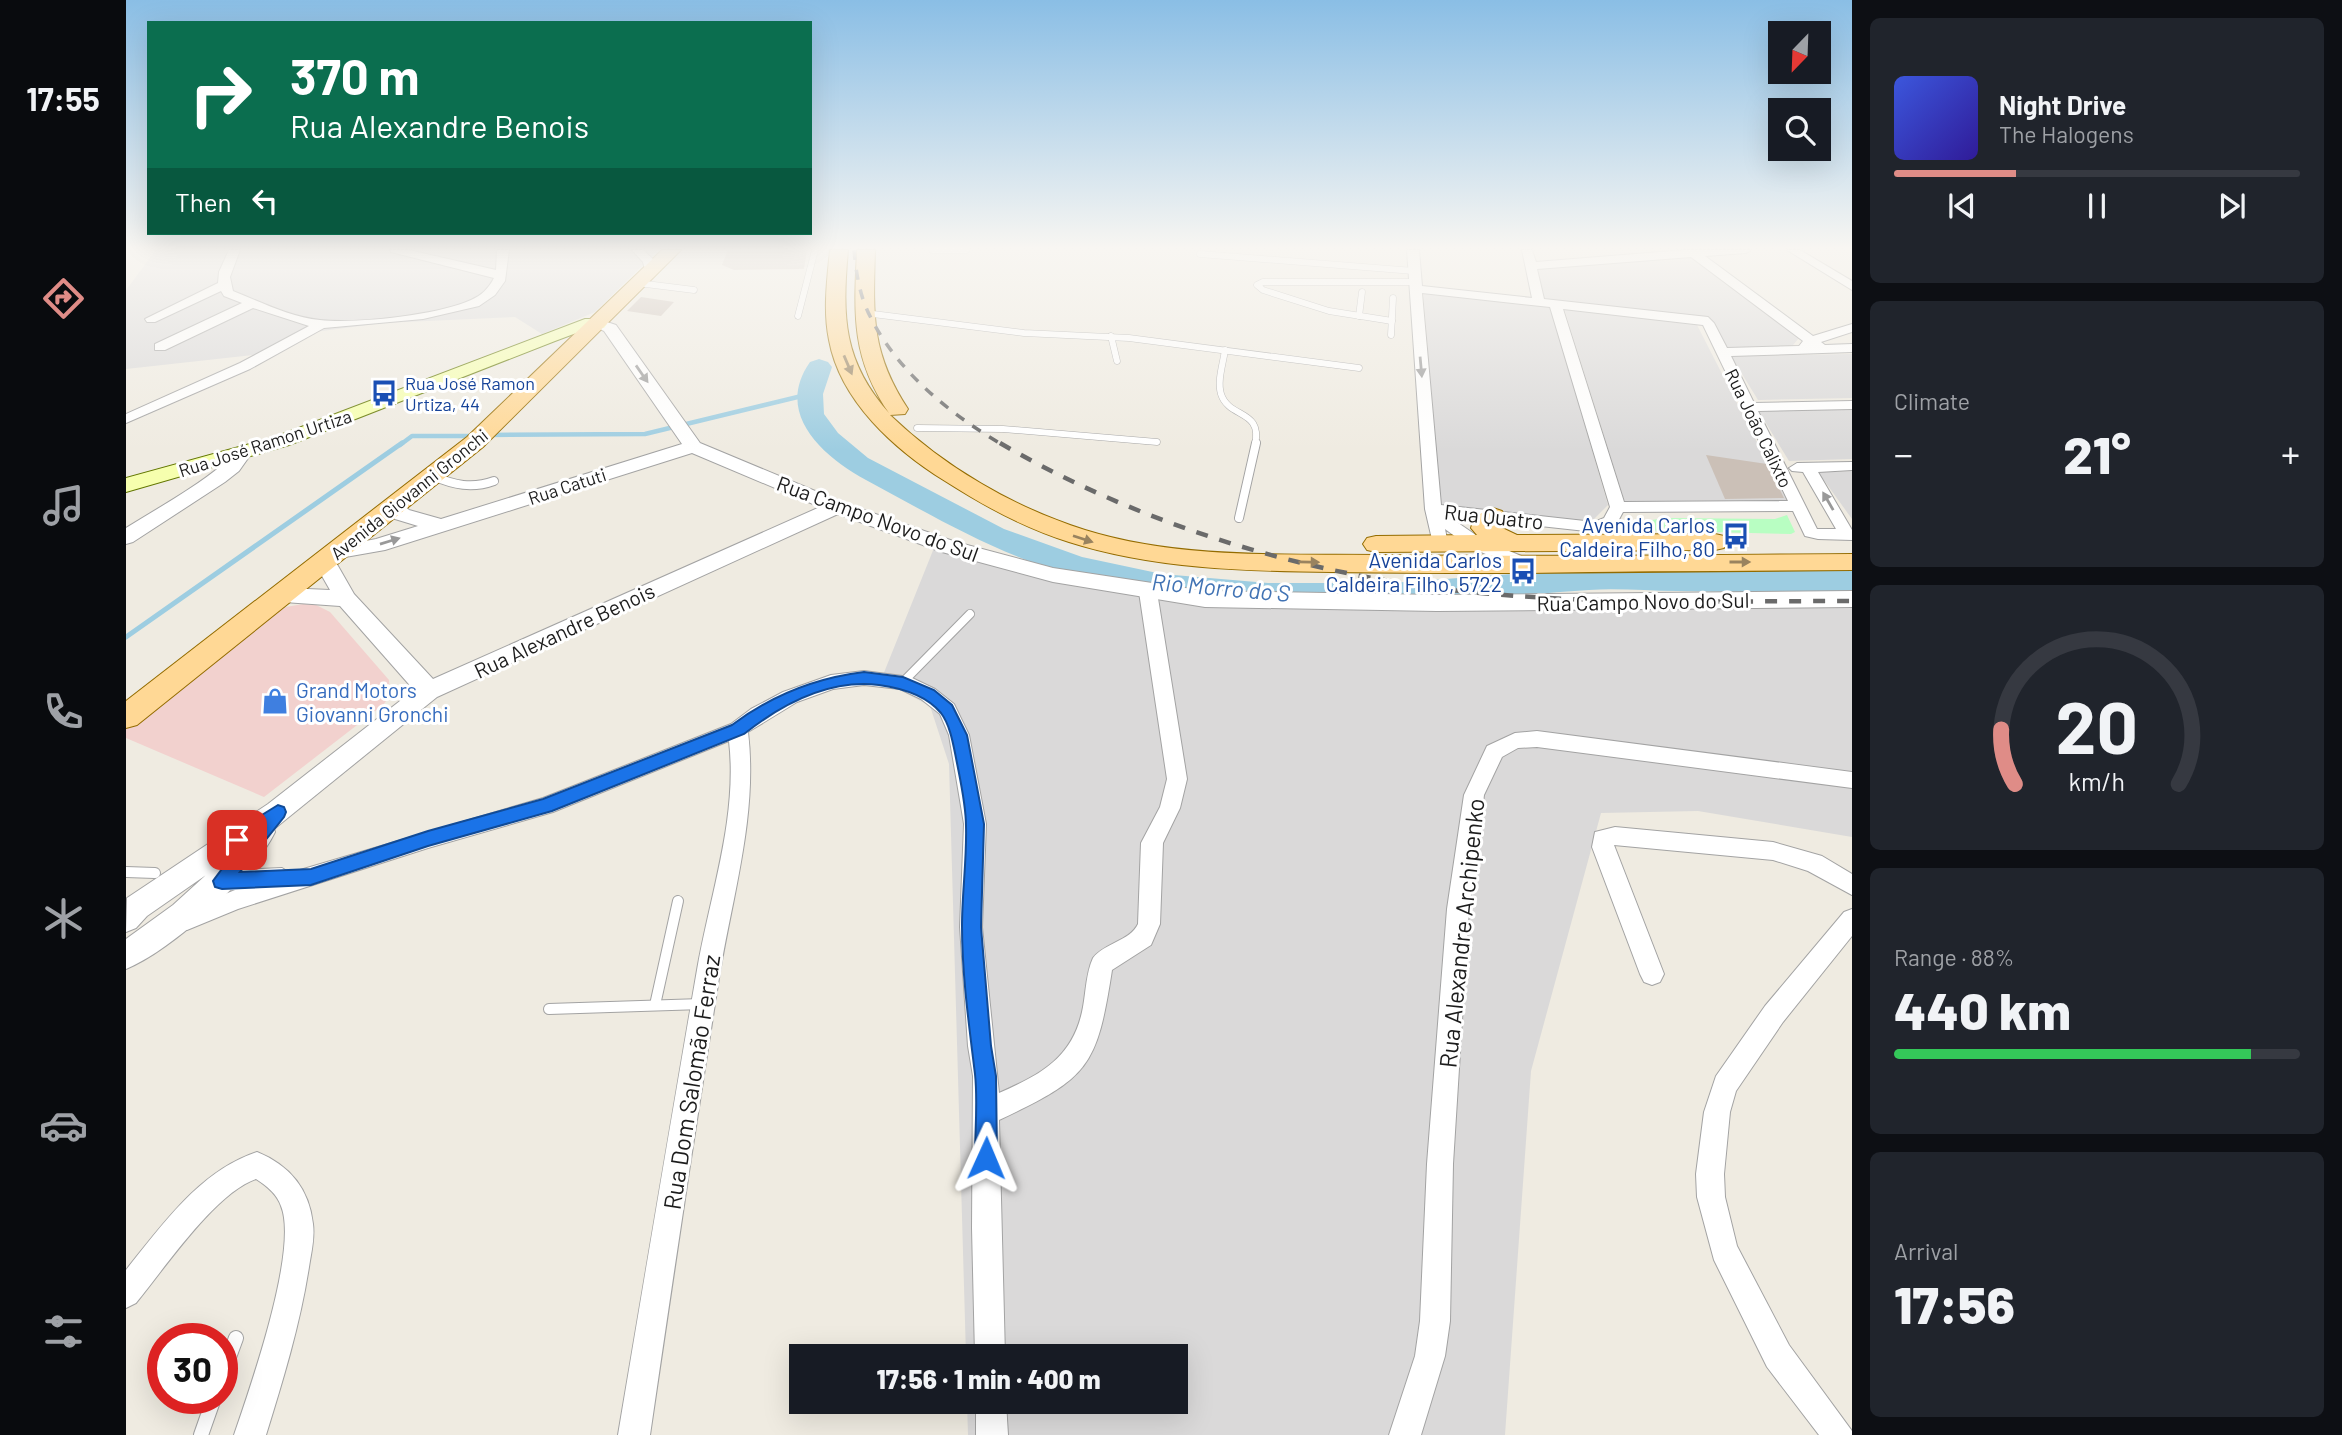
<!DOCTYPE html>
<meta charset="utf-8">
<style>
body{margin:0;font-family:Barlow,sans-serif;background:#20242c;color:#f1f3f6;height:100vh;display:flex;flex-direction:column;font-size:26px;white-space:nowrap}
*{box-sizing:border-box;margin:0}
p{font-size:23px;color:#9ea1a6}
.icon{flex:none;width:38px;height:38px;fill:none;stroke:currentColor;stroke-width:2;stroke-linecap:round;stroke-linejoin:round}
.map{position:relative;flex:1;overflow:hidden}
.drawer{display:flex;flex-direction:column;gap:18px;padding:18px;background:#0d0f14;width:490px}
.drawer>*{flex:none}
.top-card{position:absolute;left:21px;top:21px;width:665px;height:214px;border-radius:0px;box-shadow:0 7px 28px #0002;background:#0b6e4f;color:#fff;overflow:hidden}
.needle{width:46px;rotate:203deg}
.tools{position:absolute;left:1642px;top:21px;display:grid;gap:14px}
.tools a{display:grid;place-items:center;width:63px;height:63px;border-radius:0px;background:#171b24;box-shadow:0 7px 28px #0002;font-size:35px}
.speed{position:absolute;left:21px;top:1323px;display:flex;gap:14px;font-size:35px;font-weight:700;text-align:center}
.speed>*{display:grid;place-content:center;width:91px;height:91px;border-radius:50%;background:#171b24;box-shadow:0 7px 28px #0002;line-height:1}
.speed .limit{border:10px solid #d22;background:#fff;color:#111}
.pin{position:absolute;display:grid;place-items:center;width:60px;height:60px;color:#fff;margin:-30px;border-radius:14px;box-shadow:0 4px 10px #0006}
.me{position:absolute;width:77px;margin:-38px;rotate:1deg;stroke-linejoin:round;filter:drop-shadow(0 0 5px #0008)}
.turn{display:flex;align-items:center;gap:24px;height:147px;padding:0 28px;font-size:32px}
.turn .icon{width:91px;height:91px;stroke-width:2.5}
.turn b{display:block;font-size:49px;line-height:60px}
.then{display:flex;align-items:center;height:66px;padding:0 28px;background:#0003;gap:14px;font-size:26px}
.big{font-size:52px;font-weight:800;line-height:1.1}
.drawer .tile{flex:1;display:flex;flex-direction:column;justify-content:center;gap:10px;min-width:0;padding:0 24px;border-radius:10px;background:#20242c}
.drawer .dial{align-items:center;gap:0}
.dial svg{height:182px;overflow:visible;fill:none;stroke:#363941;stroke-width:7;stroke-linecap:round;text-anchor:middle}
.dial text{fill:#f1f3f6;stroke:none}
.song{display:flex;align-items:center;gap:21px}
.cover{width:84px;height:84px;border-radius:10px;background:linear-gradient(135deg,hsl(230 70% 55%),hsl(250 70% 35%))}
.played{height:7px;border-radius:4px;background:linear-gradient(90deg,#df8c87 30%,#363941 30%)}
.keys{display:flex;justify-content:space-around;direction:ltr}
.heat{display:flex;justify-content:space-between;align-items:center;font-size:38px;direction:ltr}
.charge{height:10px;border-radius:5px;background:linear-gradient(90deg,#34c759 88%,#363941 0)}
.trip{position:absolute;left:663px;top:1344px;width:399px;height:70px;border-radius:0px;background:#171b24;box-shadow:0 7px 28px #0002;font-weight:800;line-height:70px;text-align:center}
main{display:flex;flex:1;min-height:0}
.tabs{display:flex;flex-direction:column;width:126px;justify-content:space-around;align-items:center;background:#090b0e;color:#9ea1a6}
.tabs .icon{width:49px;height:49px}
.tabs .active{color:#df8c87}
.tabs b{font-size:32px;color:#f1f3f6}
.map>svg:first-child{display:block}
.residential{fill:#dad9d9}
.commercial{fill:#f2d1ce}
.park{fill:#b8fec2}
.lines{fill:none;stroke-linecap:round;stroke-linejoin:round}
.stream-far1{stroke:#9dcde1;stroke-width:4.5}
.stream{stroke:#9dcde1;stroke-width:5}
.river{fill:#9dcde1;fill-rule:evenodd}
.building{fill:#cbc0b7}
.service-far3-casing{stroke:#a3a3a3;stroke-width:7}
.service-far2-casing{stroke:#a3a3a3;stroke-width:10}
.service-far1-casing{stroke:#a3a3a3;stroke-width:12}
.service-casing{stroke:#a3a3a3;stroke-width:16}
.minor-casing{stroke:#a3a3a3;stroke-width:2}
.tertiary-casing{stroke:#a3a3a3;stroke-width:2}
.secondary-casing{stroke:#627600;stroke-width:2}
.primary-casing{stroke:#946c00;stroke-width:2}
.service-far3{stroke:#fff;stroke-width:6}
.service-far2{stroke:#fff;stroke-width:8}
.service-far1{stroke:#fff;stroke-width:10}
.service{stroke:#fff;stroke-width:14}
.minor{fill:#fff;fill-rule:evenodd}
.tertiary{fill:#fff;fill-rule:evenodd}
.secondary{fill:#f6ffae;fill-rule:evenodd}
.primary{fill:#ffd895;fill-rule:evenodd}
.rail-far1{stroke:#6a6a6a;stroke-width:3.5;stroke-dasharray:10 10;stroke-linecap:butt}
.rail{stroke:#6a6a6a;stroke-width:4.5;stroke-dasharray:12 12;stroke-linecap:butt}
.oneway{fill:#99835f}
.oneway2{fill:#999}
.route{fill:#1a73e8;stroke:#114b97;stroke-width:2}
.labels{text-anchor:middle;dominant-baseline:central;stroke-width:6;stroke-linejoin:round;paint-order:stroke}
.far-transit-label{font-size:18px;fill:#164399;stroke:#fff;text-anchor:start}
.far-street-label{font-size:18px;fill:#1c1c1c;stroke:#fff}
.street-label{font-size:21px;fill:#1c1c1c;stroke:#fff}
.transit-label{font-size:21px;fill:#164399;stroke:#fff;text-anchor:end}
.shop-label{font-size:21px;fill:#366cbe;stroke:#fff;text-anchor:start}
.water-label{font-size:23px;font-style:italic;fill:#4173b4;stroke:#fff}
.near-street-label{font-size:24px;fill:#1c1c1c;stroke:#fff}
</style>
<main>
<nav class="tabs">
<b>17:55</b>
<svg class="icon active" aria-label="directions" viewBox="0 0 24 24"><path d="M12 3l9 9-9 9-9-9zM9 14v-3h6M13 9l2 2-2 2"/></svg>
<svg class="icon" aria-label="music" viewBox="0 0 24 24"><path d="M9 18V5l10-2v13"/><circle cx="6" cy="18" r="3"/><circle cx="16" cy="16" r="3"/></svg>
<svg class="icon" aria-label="phone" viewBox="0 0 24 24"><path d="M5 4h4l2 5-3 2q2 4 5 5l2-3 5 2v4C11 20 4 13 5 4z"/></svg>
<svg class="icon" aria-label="climate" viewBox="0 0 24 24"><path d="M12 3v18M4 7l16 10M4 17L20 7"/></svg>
<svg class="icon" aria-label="car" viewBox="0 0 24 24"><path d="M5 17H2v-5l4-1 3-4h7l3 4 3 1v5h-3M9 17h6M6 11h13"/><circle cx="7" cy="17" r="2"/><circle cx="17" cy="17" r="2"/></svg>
<svg class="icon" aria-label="filters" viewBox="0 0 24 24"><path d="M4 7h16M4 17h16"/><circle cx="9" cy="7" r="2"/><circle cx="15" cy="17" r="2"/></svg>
</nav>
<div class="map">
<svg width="1726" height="1435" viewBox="0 0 1726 1435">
<rect width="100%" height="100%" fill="#efebe1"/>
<g class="residential">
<polygon points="30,250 532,250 469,312 416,334 389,317 257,323 173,334 127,355 0,369 0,290"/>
<polygon points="1563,256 1673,338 1667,345 1601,348 1585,319 1418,300 1412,268"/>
<polygon points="1297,291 1424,306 1482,505 1465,522 1315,506"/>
<polygon points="1438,308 1570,323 1661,501 1499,503"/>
<polygon points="1726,354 1726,398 1632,400 1605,356"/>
<polygon points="1726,409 1726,459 1663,461 1632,410"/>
<polygon points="1726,471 1726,519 1692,472"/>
<polygon points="810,543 1011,587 1079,594 1726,601 1726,837 1572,811 1475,813 1405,1071 1379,1435 842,1435 841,1402 1050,1402 1050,1356 840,1356 823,764 804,706 755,680"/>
</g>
<polygon class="commercial" points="177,604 190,605 204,612 263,680 264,696 257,705 138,797 0,738 0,729 147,615 160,607"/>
<polygon class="park" points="1661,515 1669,532 1665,534 1508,530 1526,520 1540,518 1649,519"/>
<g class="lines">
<g class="stream-far1">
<polyline points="362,435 519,434 684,394"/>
<polyline points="274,445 286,436 351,436"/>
</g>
<polyline class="stream" points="0,637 276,443"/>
<path class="river" d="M693,359l9,3 4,5 -9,27 1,20 14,19 30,25 136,71 78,28 80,17 106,9h123l201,-15 260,3v22c-58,-1 -117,-1 -175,-2 -29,0 -59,-3 -88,-1 -66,4 -132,13 -198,15 -108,4 -221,0 -324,-31 -72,-21 -136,-59 -201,-94 -44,-24 -92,-67 -56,-118z"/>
</g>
<g class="building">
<polygon points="602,250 681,250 678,269 608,270 596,265"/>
<polygon points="515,297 548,302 535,316 501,311"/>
<polygon points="1580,455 1641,464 1658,498 1599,499"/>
</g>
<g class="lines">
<g class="service-far3-casing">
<g id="service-far3">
<polyline points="806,250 840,250"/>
<polyline points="1074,254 1288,271"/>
<polyline points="512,283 568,290"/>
<polyline points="739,313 898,333 1003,338 1233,368"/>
<polyline points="672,316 689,250"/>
<polyline points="1233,316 1236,292"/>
<polyline points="1266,321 1203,311 1137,290 1131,285 1137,282 1289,282"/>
<polyline points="1265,335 1267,298"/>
<polyline points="985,336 991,361"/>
<path d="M1099,350c-2,14 -8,31 -4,44 8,25 42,15 34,51"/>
<polyline points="791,428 877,429 1031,442"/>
</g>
</g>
<g class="service-far2-casing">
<g id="service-far2">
<path d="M307,476c21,9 39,13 61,5"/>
<polyline points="1113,518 1130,443"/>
<polyline points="777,682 844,614"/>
</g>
</g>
<g class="service-far1-casing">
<g id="service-far1">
<polyline points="0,872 29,873"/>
<polyline points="529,1005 552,901"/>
<polyline points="423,1009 576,1004"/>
</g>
</g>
<g class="service-casing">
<g id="service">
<polyline points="96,1376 110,1338"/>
<polyline points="75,1435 88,1398"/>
</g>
</g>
<g class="minor-casing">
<g id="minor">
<path d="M103,250h11l-10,27 3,14c28,11 57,26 87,29 35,4 119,-5 151,-20 10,-4 18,-12 23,-22l-103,-26 -1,-2h19l87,20 1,-20h12l-4,31 -10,14 -16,11 -56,13 -99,9 -74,41 -124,54v-9l114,-51 69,-37 -56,-18 -88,42h-10v-6l87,-41 -18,-7 -3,-5 -66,31h-8l-2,-3 73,-36 1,-11z"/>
<polygon points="506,250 517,250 527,259 528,273 520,273 517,262"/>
<path d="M1281,250h12l3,36 110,12 -10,-48h10l4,12 149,-12h66l-5,3 -41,3 108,80 39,-12v8l-31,10 4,3 27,-1v8l-121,4 23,47 98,-2v8l-94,2 59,118h19l-33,-57 -11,-1 -3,-3 8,-5 55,-1v8l-34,2 34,58v10l-34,-1 -13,-3 -12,-25 -170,1 -7,13 -21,7 -147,-16 35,24 48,20 2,4 -2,4 -6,2 -54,-22 -26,-19 3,15 -8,5 -6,-1 -9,-39zM1565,257l112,84 -4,5 -72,2 -13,-25 -6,-6 -164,-18 -7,-30zM1296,293l128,14 60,200 -6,11 -10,4 -153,-17zM1437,309l140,16 85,176 -164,1z"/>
<polygon points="1661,250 1674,250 1726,281 1726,290"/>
<path d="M1022,586l9,6 30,187 -7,29 -17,35 -3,81 -9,21 -39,25c-15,97 -23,108 -113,150l6,236h-30l-3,-128 1,-152 -5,-30 -8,-119 4,-103 -15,-89 -9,-21 -19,-15 -21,-10 -36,-4 -31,4 -36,13 -49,30c10,83 -16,165 -29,246 -24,152 -47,305 -69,457h-32c26,-155 52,-310 79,-465 13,-75 41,-153 32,-229l-176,71 -125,36 -190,61 -51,21 -8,-3 -3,-7 3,-7 56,-23 -21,1 -8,-3 -3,-7 3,-7 8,-3 68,-3 8,5 253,-75 188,-74 20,-15 32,-17 48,-17 33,-4 46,6 25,12 19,15 15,31 17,89 -4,103 17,166c43,-19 75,-36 84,-86 3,-16 3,-34 10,-49 11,-15 37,-17 45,-34l3,-81 19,-36 7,-28 -28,-187z"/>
<polygon points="1411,731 1726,772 1726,788 1411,747 1392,748 1376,757 1358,795 1343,909 1327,1164 1324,1321 1319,1356 1295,1435 1263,1435 1289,1356 1294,1321 1301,1164 1321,909 1338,795 1361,746 1389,733"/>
<polygon points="1489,827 1647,842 1696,856 1726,874 1726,895 1682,871 1647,860 1488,845 1538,974 1534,982 1526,985 1518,982 1514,974 1466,847 1469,832"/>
<polygon points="1726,909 1726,936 1657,1022 1610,1091 1604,1112 1598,1174 1599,1197 1611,1246 1663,1345 1726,1431 1726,1435 1693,1435 1641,1367 1588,1260 1571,1197 1570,1174 1578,1112 1590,1076 1639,1006 1718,912"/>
<path d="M131,1152c32,13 52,36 56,72 2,15 -2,29 -4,43 -9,58 -26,113 -43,168h-32c16,-47 65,-186 47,-229 -4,-12 -14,-20 -25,-27 -41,14 -92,90 -120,124l-10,5v-38c37,-46 74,-99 131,-118z"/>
<polygon points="850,1402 880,1402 882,1435 850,1435"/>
</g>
</g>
<g class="tertiary-casing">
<g id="tertiary">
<path d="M472,319l18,6 84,118 144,60 112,39 97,26 152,23 232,4 415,-4v16l-415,4 -232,-4 -152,-25 -111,-30 -104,-38 -401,183 -163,132 1,3c-21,44 -104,119 -149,137v-30l47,-34 33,-30 -59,41 -11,12 -10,4 1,-34 141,-94 146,-114 -74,-84 -56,-4 -8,-2 -3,-5 3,-5 8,-2 46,2 -16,-28 4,-5 10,-1 -1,-3 3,-5 46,-9 42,-13 -23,-7 -10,-12 3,-4h14l7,7 32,9 241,-75 -78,-113 -14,-7zM566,453l128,54 -387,172 -79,-85 -20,-35 51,-9z"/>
<path d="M116,448l9,6 -12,17 -14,11 -92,60 -7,2v-16c32,-20 67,-39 96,-63 8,-6 10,-14 20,-17z"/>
</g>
</g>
<g class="secondary-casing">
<polygon id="secondary" points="459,319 472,319 481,324 478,328 461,329 429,341 163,445 0,492 0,478 149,437"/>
</g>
<g class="primary-casing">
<g id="primary">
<polygon points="536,250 555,250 357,447 11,725 0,728 0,701 341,437"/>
<path d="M704,250h18c-6,67 -5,111 41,163 -38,-55 -35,-99 -32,-163h18c-2,65 -4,103 33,159l-3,5 -15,1c54,52 123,92 195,115 93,29 198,24 295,25 157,2 315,0 472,-1v16c-109,1 -218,1 -326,3 -65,0 -129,0 -194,-1 -88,-1 -178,-3 -263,-30 -45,-14 -85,-36 -124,-61 -50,-31 -105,-80 -116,-141 -6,-29 -2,-60 1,-90z"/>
<path d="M1367,508l9,3 3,5 -9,9 21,10 198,-1 9,2 4,6 -4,6 -9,2 -339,2 -9,-2 -4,-6 4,-6 9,-2 101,-1 -6,-7c3,-12 10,-16 22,-20z"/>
</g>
</g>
<use href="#service-far3" class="service-far3"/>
<use href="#service-far2" class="service-far2"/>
<use href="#service-far1" class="service-far1"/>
<use href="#service" class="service"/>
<use href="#minor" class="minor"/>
<use href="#tertiary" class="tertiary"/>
<use href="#secondary" class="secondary"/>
<use href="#primary" class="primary"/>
<path class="rail-far1" d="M728,250c2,23 6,48 17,68 27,54 80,97 132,127"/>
<path class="rail" d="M874,443c139,81 300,130 460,148 130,14 262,10 392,10"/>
</g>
<defs><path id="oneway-solid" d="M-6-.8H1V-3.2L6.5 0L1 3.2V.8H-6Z" transform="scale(1.75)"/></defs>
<g class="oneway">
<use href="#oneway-solid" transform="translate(722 365) rotate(67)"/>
<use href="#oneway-solid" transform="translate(957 539) rotate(18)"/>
<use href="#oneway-solid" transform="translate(1183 562) rotate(1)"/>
<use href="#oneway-solid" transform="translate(1614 562)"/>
</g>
<g class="oneway2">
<use href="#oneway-solid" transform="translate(1295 367) rotate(85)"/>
<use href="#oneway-solid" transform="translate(516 374) rotate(55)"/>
<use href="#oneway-solid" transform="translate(1702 501) rotate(-120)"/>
<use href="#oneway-solid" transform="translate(264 541) rotate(-17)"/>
</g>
<linearGradient id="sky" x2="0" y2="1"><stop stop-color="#8abee5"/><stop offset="0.55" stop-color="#f8f6f2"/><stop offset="1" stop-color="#f8f6f2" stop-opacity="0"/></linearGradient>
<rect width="1726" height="451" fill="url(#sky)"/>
<path class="route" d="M738,672l39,5 31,13 18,15 15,30 17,89 -3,103 10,119 5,30 1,82 -3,8 -8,4 -8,-4 -3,-8c0,-27 3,-57 0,-84 -6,-49 -13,-99 -13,-148 0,-33 5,-67 4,-100 0,-22 -6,-47 -10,-68 -3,-15 -6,-33 -15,-45 -15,-18 -40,-25 -62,-28 -49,-6 -97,19 -135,49l-192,77 -124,35 -117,39 -89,4 -7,-2 -2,-6 26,-35 -8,-1 -3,-5 3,-6 47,-29 6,2 2,5 -2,5 -44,55 71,-3 117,-38 115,-32 189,-74c40,-30 83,-47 132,-53z"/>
<defs>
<g id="bus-bare" transform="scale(2.1)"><path d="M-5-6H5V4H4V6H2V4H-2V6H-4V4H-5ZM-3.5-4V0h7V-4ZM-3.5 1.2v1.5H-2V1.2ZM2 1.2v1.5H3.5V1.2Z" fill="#1a4fb4" stroke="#fff" stroke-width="2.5" paint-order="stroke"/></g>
<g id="shop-bare" transform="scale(2.1)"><path d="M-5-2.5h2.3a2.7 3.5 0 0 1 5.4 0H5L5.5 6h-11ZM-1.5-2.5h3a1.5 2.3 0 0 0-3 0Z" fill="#3f7fe0" stroke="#fff" stroke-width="2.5" paint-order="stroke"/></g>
</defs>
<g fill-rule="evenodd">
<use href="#bus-bare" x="258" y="393"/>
<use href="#bus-bare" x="1610" y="536"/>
<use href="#bus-bare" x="1397" y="571"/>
<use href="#shop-bare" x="149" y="701"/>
</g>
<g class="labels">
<g class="far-transit-label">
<text x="279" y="383">Rua José Ramon<tspan x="279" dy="21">Urtiza, 44</tspan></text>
</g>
<g class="far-street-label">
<text transform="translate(1633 428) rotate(64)">Rua João Calixto</text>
<text transform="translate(139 443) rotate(-18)">Rua José Ramon Urtiza</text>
<text transform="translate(441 486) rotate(-18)">Rua Catuti</text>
<text transform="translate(283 494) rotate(-39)">Avenida Giovanni Gronchi</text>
</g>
<g class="street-label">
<text transform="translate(1368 516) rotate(6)">Rua Quatro</text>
<text transform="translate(752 518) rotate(20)">Rua Campo Novo do Sul</text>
<text transform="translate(1517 601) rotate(-1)">Rua Campo Novo do Sul</text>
<text transform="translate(438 630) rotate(-25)">Rua Alexandre Benois</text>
</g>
<g class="transit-label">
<text x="1589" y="524">Avenida Carlos<tspan x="1589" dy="24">Caldeira Filho, 80</tspan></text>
<text x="1376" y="559">Avenida Carlos<tspan x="1376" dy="24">Caldeira Filho, 5722</tspan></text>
</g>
<g class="shop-label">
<text x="170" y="689">Grand Motors<tspan x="170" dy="24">Giovanni Gronchi</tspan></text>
</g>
<g class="water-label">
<text transform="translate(1095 587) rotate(5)">Rio Morro do S</text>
</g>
<g class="near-street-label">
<text transform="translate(1335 933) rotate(-84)">Rua Alexandre Archipenko</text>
<text transform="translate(565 1082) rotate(-81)">Rua Dom Salomão Ferraz</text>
</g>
</g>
</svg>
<div class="tools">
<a><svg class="needle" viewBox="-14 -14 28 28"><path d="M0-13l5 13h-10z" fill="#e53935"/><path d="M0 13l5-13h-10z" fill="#9ea1a6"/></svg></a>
<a><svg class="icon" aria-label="search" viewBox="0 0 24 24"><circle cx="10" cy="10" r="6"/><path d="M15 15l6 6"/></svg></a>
</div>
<div class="speed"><div class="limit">30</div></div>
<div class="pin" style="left:111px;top:840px;background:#d93025"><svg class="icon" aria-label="arrive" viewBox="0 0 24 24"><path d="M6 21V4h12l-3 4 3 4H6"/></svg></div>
<svg class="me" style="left:860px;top:1158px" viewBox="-20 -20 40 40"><path d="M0-17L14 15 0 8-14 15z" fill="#1a73e8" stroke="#fff" stroke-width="4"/></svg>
<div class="trip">17:56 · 1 min · 400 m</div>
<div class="top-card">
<div class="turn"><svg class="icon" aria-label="right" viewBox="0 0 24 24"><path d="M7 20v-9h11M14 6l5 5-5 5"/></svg><div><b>370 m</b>Rua Alexandre Benois</div></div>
<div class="then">Then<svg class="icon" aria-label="left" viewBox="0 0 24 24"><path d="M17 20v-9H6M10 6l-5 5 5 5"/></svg></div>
</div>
</div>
<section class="drawer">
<div class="tile">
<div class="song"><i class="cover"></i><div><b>Night Drive</b><p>The Halogens</p></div></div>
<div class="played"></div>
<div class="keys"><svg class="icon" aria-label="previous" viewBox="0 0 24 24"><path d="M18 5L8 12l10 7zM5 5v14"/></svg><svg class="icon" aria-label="pause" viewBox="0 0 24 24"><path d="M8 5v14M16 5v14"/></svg><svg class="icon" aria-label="next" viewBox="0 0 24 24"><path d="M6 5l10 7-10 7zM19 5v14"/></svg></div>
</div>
<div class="tile"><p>Climate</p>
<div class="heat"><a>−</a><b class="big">21°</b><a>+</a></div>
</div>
<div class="tile dial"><svg viewBox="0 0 100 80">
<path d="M14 69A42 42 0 1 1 86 69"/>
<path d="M14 69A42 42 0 0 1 8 45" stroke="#df8c87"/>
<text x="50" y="56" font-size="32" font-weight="700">20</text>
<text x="50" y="72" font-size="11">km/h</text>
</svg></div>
<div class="tile"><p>Range · 88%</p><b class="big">440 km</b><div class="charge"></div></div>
<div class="tile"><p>Arrival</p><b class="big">17:56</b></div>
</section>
</main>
